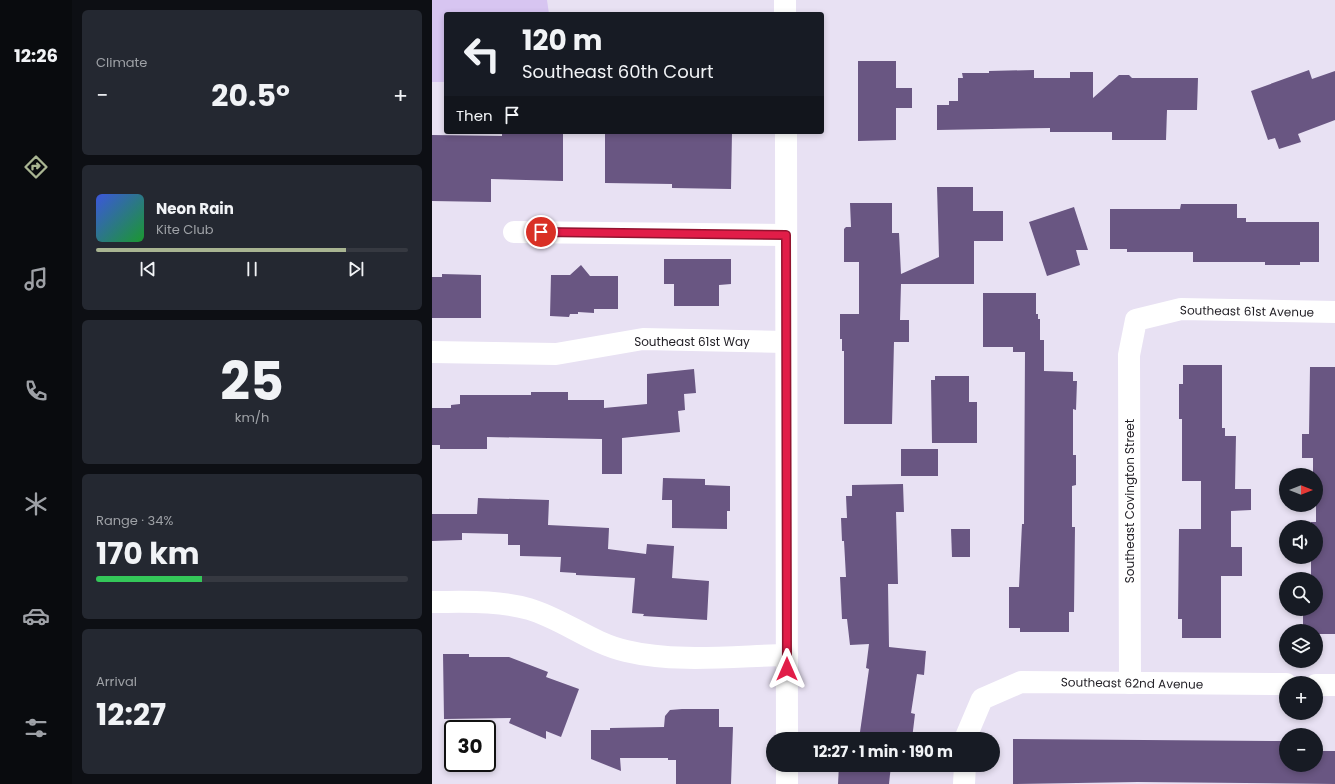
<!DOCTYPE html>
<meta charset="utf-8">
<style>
body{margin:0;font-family:Poppins,sans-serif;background:#242831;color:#f1f3f6;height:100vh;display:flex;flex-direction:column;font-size:15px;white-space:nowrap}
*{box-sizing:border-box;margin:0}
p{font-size:13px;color:#9ea1a6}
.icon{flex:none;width:22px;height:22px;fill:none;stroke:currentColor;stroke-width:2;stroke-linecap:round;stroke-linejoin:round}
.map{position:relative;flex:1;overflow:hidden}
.panel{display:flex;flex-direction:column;gap:10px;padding:10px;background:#0d0f14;width:360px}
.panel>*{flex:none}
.hud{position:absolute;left:12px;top:12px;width:380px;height:122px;border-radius:4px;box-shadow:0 2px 6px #0003;background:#171b24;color:#f1f3f6;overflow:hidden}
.needle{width:26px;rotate:90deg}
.buttons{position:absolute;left:847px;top:468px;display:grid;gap:8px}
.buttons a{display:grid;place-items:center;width:44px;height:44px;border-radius:50%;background:#171b24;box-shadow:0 2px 6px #0003;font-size:20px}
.speed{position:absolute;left:12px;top:720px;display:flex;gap:8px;font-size:20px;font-weight:700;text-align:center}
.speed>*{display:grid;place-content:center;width:52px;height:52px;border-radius:50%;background:#171b24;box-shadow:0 2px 6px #0003;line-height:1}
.speed .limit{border:2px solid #111;border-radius:6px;background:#fff;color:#111}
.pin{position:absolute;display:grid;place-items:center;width:34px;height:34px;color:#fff;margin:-17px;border:2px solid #fff;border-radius:50%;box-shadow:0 1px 4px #0007}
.me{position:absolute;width:44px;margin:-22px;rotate:0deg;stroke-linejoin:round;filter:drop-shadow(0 0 3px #0008)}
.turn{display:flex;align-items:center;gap:14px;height:84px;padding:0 12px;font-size:18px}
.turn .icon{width:52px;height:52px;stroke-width:2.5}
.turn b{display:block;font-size:28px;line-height:34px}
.then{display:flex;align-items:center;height:38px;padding:0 12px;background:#0003;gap:8px;font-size:15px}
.big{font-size:30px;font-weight:700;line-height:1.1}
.panel .widget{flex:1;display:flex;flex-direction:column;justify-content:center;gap:6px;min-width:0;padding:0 14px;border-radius:6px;background:#242831}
.panel .dial{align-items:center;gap:0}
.dial b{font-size:52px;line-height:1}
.song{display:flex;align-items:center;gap:12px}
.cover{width:48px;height:48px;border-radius:6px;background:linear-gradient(135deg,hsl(230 70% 55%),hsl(130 70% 35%))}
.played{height:4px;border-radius:2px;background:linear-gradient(90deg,#a9b592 80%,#363941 80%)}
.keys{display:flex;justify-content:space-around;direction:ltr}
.heat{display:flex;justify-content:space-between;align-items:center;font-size:22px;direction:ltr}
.charge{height:6px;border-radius:3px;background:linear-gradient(90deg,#34c759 34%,#363941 0)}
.trip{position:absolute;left:334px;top:732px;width:234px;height:40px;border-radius:20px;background:#171b24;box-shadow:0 2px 6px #0003;font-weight:700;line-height:40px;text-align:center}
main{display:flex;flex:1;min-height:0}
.tabs{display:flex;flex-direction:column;width:72px;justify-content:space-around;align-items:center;background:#090b0e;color:#9ea1a6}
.tabs .icon{width:28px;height:28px}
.tabs .selected{color:#a9b592}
.tabs b{font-size:18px;color:#f1f3f6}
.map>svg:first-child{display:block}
.green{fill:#d7c5f1}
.building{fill:#695682}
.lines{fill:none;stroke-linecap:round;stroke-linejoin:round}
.minor{stroke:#fff;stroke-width:22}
.route-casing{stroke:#92132f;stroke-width:10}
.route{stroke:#e11d48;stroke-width:7}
.labels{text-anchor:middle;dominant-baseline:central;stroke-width:4;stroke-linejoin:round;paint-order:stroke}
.street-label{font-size:12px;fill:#242228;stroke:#fff}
</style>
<main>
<nav class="tabs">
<b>12:26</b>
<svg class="icon selected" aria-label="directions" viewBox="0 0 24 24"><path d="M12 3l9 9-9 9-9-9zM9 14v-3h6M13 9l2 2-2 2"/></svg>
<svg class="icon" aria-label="music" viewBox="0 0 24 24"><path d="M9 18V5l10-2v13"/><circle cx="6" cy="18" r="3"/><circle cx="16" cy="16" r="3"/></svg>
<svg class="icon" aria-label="phone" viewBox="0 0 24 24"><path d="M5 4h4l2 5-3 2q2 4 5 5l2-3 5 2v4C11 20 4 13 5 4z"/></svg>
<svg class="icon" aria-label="climate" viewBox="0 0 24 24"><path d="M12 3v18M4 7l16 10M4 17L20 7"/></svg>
<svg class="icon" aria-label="car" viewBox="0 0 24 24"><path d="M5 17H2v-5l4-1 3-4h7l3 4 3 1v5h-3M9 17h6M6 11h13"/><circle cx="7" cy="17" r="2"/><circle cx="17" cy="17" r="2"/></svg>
<svg class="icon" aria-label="filters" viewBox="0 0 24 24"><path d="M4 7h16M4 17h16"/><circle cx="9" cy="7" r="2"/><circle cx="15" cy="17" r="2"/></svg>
</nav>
<section class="panel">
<div class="widget"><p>Climate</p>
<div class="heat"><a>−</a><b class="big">20.5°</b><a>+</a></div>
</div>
<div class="widget">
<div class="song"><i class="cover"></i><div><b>Neon Rain</b><p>Kite Club</p></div></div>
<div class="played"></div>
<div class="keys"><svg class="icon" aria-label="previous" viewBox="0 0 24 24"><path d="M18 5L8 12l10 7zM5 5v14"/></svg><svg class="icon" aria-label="pause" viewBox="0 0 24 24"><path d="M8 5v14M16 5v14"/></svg><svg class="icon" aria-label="next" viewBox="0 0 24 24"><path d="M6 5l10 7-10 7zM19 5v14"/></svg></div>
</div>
<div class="widget dial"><b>25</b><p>km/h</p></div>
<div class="widget"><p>Range · 34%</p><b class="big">170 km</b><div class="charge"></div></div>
<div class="widget"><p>Arrival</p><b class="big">12:27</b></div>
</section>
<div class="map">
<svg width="903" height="784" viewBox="0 0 903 784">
<rect width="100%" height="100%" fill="#e8e1f3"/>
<polygon class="green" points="0,0 115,0 117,14 14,14 14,82 0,82"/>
<g class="building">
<polygon points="426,61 464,61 464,88 480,88 480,108 464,108 464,140 426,141"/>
<polygon points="602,70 602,78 638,78 638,72 661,72 661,98 687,75 697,75 700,78 766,78 765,110 735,110 734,140 680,140 680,132 618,132 618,128 505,130 505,105 517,105 517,101 526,101 526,78 531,78 530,73 557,73 557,71"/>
<polygon points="877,70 880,79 903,71 903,120 866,134 869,142 847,149 843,138 836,140 819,91"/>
<polygon points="70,132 131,132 131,181 59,179 59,202 0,201 0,135 70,136"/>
<polygon points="173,132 300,132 299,189 240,188 240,184 173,183"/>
<polygon points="505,187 541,187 541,211 571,211 571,241 542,241 542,284 469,284 468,320 477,320 477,342 462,342 460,424 412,424 412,351 410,351 410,339 408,339 408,314 427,314 427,262 412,262 412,229 414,227 419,227 418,203 460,203 460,233 467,233 469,274 507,257"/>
<polygon points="749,204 805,204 805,218 814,218 814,222 887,222 887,262 868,262 868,265 833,265 833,262 761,262 761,252 695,252 695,249 678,249 678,209 748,209"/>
<polygon points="642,207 656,250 644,250 648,265 615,276 597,222"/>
<polygon points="232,259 299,259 299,284 287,285 287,306 242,306 242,284 232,284"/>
<polygon points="149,265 158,276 186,276 186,309 162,309 162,313 146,312 146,314 138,314 137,317 118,316 119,275 138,275"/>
<polygon points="10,274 49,275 49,318 0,318 0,277 10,277"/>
<polygon points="551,293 604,293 604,314 606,314 606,319 608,319 608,340 612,340 612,371 641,372 641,381 645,381 644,410 641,409 641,455 644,455 644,485 640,486 640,527 643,527 642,612 637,612 637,632 588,632 588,628 577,628 577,587 587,587 590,524 592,524 593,352 581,352 581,347 551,347"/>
<polygon points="751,365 790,365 790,428 793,428 793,436 804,436 803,489 819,489 819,510 799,511 799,547 810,547 810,576 789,576 789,638 750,638 750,619 746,619 747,529 769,529 769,481 750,481 750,419 747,419 747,384 751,384"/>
<polygon points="878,367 903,367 903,634 884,634 884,631 871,631 871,609 884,609 884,579 879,579 879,557 884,557 884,527 879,527 879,522 884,522 884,475 881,475 881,458 870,458 870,434 877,434"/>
<polygon points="262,369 264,393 252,394 253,410 246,411 248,432 190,438 190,474 170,474 170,439 55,437 55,449 8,449 8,445 0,445 0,408 19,408 19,405 28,404 28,395 99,395 99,392 136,392 136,400 172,400 172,408 215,404 215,374"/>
<polygon points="503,376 537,376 537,402 545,402 545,443 500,443 499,380 503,380"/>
<rect x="469" y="449" width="37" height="27"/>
<polygon points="231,478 273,479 273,485 298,486 298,511 295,511 295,529 240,528 240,500 230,500"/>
<polygon points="471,484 472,512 464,512 466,584 456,584 457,647 494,651 492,675 485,674 479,713 483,714 480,739 427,739 437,669 434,668 437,644 418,645 415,619 410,619 408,577 414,577 412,541 410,541 409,518 415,518 414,496 420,496 420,485"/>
<polygon points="46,498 117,500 116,525 177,528 176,549 214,554 215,544 242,546 240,578 277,581 275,620 211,616 212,614 200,613 203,578 144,575 144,573 128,572 129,557 88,556 88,545 76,545 76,534 30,533 30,540 0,541 0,514 45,514"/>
<polygon points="519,529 538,529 538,557 520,557"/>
<polygon points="11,654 37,654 37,657 77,657 116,672 114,677 147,689 129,737 114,731 114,739 77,723 79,718 12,719"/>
<polygon points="250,709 287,709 287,727 301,727 299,784 244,784 244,760 236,760 236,758 188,758 189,771 159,759 159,730 178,730 178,728 232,727 233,716 238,710"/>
<polygon points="581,739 854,741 854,765 884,765 884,745 888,745 888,751 903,751 903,784 706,782 581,784"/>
<polygon points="407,765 459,765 457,784 406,784"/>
</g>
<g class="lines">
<g class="minor">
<polyline points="353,0 353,14"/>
<polyline points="354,132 355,739"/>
<polyline points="82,232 354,235"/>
<polyline points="0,352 124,354 211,339 354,342"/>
<path d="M0,602c32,0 65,-2 97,7 34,10 62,34 97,42 50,12 109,5 161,4"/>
<polyline points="698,683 697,355 704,320 749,309 903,312"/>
<polyline points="884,685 903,685"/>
<polyline points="533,739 550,699 589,682 854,684"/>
<polyline points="355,765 355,784"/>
<polyline points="532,784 533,765"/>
</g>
</g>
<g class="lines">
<g class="route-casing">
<polyline id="route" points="109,232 354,235 355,669"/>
</g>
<use href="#route" class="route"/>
</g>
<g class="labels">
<g class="street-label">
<text transform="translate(815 311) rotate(1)">Southeast 61st Avenue</text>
<text x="260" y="341">Southeast 61st Way</text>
<text transform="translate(697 501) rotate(-90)">Southeast Covington Street</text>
<text transform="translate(700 683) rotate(1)">Southeast 62nd Avenue</text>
</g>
</g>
</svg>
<div class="buttons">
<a><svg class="needle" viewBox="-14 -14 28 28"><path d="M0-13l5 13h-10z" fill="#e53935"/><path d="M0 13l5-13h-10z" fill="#9ea1a6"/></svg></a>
<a><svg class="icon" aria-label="sound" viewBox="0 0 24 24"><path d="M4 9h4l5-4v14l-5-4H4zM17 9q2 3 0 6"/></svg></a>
<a><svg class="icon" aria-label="search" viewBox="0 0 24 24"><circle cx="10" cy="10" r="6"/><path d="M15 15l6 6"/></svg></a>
<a><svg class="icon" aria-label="layers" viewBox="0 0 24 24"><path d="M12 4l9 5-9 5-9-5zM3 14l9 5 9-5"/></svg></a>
<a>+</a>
<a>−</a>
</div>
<div class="speed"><div class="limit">30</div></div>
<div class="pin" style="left:109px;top:232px;background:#d93025"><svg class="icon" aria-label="arrive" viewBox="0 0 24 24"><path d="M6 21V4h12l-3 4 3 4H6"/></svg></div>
<svg class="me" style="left:355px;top:669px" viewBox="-20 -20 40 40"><path d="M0-17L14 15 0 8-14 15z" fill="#e11d48" stroke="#fff" stroke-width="4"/></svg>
<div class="trip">12:27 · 1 min · 190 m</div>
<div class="hud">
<div class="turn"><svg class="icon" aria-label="left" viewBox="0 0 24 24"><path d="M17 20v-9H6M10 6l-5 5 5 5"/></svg><div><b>120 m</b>Southeast 60th Court</div></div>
<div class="then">Then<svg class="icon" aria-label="arrive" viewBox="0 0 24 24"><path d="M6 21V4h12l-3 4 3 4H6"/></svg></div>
</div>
</div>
</main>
